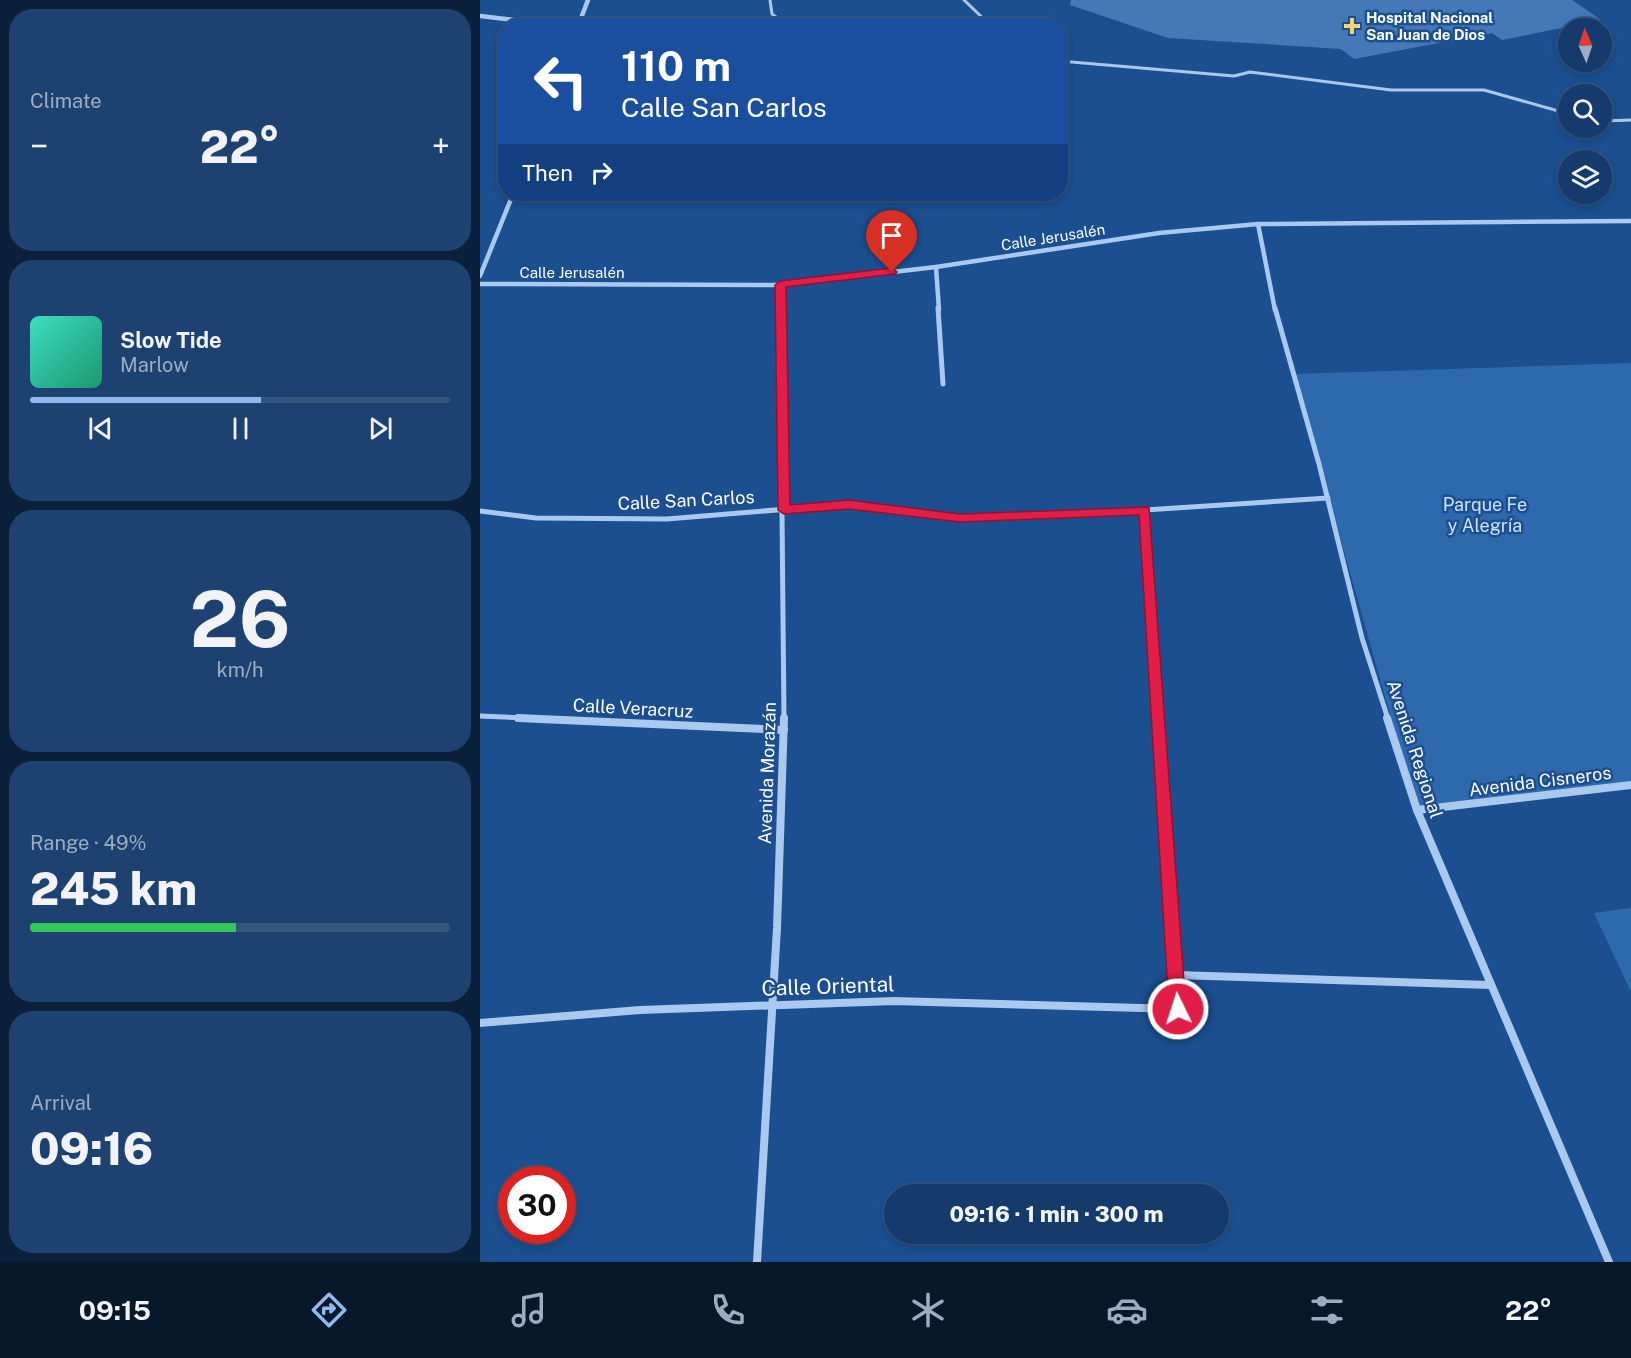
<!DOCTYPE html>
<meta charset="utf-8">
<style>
body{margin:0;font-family:"Public Sans",sans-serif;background:#1d4271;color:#f1f3f6;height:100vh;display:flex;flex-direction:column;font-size:22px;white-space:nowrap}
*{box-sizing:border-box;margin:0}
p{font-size:20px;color:#9dadc1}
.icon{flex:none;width:33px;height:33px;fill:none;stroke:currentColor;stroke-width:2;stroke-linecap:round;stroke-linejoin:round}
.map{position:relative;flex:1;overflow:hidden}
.side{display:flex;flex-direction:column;gap:9px;padding:9px;background:#0b203b;width:480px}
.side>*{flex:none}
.top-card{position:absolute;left:18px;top:18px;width:570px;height:183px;border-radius:24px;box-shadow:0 3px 9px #0003,0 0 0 2px #33557e;background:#1a4fa0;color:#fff;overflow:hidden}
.needle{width:39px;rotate:357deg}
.fabs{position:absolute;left:1078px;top:18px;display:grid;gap:12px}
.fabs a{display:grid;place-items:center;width:54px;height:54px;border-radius:50%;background:#143b6b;box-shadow:0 3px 9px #0003,0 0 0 2px #33557e;font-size:30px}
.speed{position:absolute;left:18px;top:1166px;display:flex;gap:12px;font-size:30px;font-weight:700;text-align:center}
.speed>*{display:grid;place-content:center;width:78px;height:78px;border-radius:50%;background:#143b6b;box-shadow:0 3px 9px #0003,0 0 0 2px #33557e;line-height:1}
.speed .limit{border:9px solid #d22;background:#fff;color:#111}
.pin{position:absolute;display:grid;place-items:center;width:51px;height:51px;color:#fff;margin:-62px -26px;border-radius:50% 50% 50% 0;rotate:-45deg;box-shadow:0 0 6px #0007}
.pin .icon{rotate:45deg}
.me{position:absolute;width:66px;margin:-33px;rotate:356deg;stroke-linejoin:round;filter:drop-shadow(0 0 4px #0008)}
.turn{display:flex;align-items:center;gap:21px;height:126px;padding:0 24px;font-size:27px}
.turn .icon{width:78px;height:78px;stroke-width:2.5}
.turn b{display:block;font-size:42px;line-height:51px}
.then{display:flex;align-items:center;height:57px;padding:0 24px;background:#0003;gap:12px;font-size:22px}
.big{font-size:45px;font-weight:800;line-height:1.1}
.side .tile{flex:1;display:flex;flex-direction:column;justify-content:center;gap:9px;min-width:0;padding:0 21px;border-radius:24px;background:#1d4271}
.side .dial{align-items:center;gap:0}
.dial b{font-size:78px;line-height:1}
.song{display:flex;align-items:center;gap:18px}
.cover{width:72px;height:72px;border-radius:9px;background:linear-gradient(135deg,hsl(170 70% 55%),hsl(160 70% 35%))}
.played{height:6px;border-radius:3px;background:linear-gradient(90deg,#90b9f0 55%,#33557e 55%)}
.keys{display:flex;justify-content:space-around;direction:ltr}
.heat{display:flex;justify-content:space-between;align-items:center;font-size:33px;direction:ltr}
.charge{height:9px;border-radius:4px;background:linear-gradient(90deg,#34c759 49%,#33557e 0)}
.trip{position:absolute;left:404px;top:1184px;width:345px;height:60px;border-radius:30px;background:#143b6b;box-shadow:0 3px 9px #0003,0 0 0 2px #33557e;font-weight:800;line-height:60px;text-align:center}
.menu{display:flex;height:96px;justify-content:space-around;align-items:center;background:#08182b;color:#9dadc1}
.menu .icon{width:42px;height:42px}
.menu .selected{color:#90b9f0}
.menu b{font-size:27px;color:#f1f3f6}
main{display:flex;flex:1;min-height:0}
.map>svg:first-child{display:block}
.green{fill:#2e69ad}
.building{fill:#4478b7}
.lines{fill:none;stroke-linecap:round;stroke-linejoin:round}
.lane{stroke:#a9c9ee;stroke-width:3}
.street-far2{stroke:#a9c9ee;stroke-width:4.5}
.street-far1{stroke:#a9c9ee;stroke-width:5}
.street{stroke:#a9c9ee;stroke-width:8}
.route{fill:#e11d48;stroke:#92132f;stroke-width:1.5}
.poi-dot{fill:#ffd166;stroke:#1b4f8f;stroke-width:2}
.labels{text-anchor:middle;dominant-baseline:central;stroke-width:5;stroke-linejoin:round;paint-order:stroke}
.far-poi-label{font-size:15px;font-weight:bold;fill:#fff;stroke:#1b4f8f;text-anchor:start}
.far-street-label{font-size:15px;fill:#fff;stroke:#1b4f8f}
.street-label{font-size:18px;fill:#fff;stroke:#1b4f8f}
.park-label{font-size:18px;fill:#cfe3fa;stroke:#1b4f8f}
.near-street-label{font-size:21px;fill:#fff;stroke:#1b4f8f}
</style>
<main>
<section class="side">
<div class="tile"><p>Climate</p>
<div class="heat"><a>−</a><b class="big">22°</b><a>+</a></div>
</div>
<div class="tile">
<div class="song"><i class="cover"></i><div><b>Slow Tide</b><p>Marlow</p></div></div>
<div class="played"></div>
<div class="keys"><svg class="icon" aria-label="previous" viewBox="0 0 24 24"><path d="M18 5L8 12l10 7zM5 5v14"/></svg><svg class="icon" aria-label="pause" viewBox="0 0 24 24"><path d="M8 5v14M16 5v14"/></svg><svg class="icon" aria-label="next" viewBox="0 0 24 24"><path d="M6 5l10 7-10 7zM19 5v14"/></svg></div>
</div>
<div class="tile dial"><b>26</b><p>km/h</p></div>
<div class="tile"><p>Range · 49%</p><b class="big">245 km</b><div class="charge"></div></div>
<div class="tile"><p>Arrival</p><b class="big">09:16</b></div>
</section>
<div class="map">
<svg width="1151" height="1262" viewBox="0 0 1151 1262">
<rect width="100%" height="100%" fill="#1b4f8f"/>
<g class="green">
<polygon points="1151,363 1151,789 937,810 814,374"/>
<polygon points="1151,908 1151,992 1114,913"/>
</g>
<polygon class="building" points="591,0 1092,0 1121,20 1022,40 1012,33 874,59 861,49 688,38 590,5"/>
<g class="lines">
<g class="lane">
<polyline points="290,0 292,14 308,26"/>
<polyline points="484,0 511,26"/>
<polyline points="580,61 754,76 770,72 911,90 1004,90 1089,114"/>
<polyline points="1122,121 1151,120"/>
</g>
<g class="street-far2">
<polyline points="0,16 85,26"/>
<polyline points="98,26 108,0"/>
<polyline points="778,224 795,310"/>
<polyline points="456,267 459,310"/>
<polyline points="0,276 33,194"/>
<polyline points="0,284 300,285 456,267 679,233 778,224 1151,221"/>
<polyline points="300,285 300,310"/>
</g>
<g class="street-far1">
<polyline points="300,308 304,719"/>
<polyline points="458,308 463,384"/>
<polyline points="795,308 839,464 882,638 908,719"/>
<polyline points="665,510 679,719"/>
<polyline points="0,511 56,518 187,519 368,504 480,518 665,510 848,498"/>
<polyline points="0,716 70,719"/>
</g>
<g class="street">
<polyline points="38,718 304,730"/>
<polyline points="907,718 937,810 1129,1262"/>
<polyline points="937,810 1151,785"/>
<polyline points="696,975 1010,985"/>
<polyline points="0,1023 160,1010 414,1001 698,1009 679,718"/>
<polyline points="277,1262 297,928 304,718"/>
</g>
</g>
<polygon class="route" points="412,268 417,272 415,274 306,287 310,505 369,500 480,514 669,507 706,1009 704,1015 698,1017 692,1015 689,1009 659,515 480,522 369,509 304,514 298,510 295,285 300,281"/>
<path class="poi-dot" d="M869 17h6v6h6v6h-6v6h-6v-6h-6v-6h6z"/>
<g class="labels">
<g class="far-poi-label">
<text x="886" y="17">Hospital Nacional<tspan x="886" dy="17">San Juan de Dios</tspan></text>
</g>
<g class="far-street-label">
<text transform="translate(573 237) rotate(-9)">Calle Jerusalén</text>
<text x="92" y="272">Calle Jerusalén</text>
</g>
<g class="street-label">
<text transform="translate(206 500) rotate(-3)">Calle San Carlos</text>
<text transform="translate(153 708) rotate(3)">Calle Veracruz</text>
<text transform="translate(935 749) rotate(72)">Avenida Regional</text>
<text transform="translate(287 773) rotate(-88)">Avenida Morazán</text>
<text transform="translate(1060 781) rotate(-7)">Avenida Cisneros</text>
</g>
<g class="park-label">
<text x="1005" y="504">Parque Fe<tspan x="1005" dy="21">y Alegría</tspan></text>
</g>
<g class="near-street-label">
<text transform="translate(348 986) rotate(-2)">Calle Oriental</text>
</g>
</g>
</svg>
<div class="fabs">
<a><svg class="needle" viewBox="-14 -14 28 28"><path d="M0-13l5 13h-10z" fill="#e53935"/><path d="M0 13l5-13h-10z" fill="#9dadc1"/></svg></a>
<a><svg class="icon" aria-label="search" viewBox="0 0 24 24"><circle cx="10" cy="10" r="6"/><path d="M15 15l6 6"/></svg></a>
<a><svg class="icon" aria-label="layers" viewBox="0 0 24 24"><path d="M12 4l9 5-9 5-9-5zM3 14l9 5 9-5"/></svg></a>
</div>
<div class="speed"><div class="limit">30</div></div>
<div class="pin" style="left:412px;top:272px;background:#d93025"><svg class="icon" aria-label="arrive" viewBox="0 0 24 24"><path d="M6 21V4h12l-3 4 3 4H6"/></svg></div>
<svg class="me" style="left:698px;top:1009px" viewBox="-20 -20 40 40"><circle r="17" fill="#e11d48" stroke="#fff" stroke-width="3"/><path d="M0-11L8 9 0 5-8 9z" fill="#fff"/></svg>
<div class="trip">09:16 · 1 min · 300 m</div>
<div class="top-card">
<div class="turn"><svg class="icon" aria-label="left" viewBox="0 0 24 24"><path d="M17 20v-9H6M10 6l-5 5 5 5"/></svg><div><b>110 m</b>Calle San Carlos</div></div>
<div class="then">Then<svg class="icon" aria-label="right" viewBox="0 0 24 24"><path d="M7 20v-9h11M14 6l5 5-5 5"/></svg></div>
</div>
</div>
</main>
<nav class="menu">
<b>09:15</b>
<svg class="icon selected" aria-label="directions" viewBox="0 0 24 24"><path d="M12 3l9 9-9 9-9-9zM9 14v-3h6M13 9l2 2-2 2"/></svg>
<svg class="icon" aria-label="music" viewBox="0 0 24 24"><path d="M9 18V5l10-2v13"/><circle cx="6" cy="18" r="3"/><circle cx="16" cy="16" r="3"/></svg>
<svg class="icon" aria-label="phone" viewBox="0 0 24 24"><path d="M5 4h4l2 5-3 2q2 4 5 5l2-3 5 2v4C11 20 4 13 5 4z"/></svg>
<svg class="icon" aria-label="climate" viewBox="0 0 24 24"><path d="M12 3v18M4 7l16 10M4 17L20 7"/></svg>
<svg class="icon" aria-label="car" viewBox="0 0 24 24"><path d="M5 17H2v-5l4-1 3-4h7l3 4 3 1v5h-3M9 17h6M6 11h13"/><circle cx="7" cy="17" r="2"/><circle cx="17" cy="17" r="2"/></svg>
<svg class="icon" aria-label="filters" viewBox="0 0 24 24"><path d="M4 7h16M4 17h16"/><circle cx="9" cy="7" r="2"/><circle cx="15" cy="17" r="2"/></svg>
<b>22°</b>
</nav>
